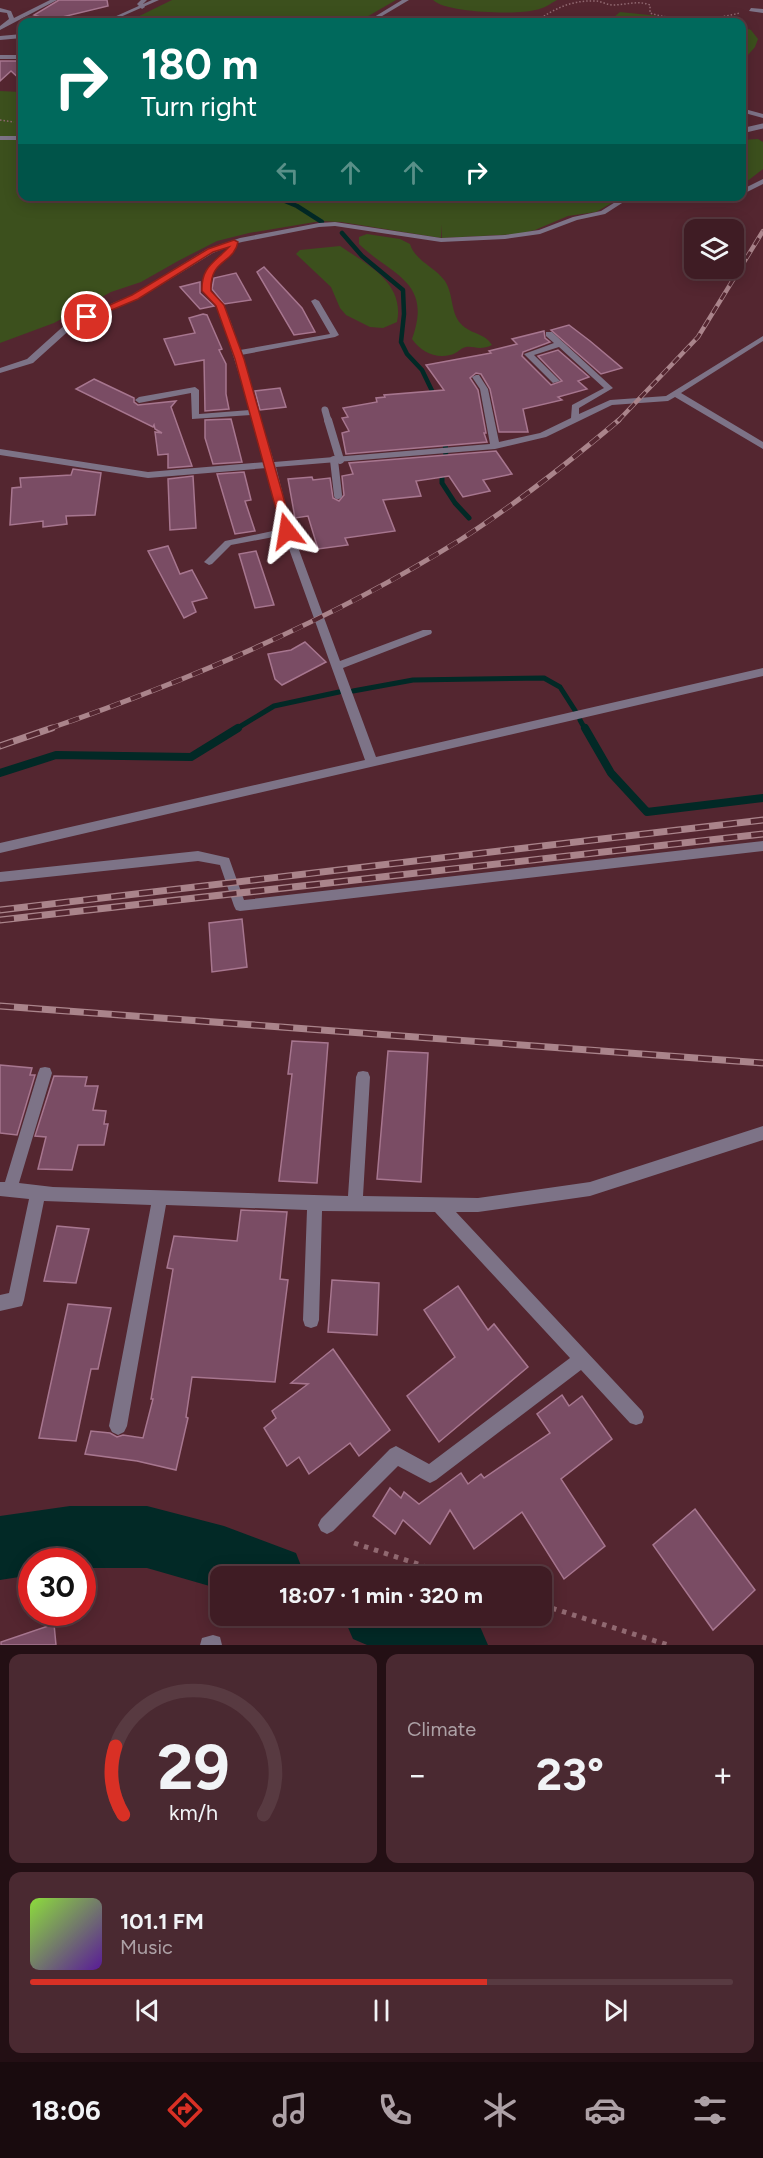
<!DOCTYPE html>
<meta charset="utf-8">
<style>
body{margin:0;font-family:Figtree,sans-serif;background:#4a2931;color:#f1f3f6;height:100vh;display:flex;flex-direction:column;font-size:22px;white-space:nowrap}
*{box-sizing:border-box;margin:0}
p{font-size:20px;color:#ada1a6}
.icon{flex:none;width:33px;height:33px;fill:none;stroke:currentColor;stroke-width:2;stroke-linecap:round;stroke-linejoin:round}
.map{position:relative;height:1645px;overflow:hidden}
.side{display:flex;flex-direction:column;gap:9px;padding:9px;background:#230f14;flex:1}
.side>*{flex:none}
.guide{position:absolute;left:18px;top:18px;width:728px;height:183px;border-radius:12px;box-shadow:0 3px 15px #0003,0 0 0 2px #583a41;background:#00695c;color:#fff;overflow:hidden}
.tools{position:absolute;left:684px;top:219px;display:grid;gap:12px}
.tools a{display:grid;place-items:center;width:60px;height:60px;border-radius:12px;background:#3f1c24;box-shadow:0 3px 15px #0003,0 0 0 2px #583a41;font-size:30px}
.speed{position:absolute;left:18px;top:1548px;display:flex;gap:12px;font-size:30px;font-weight:700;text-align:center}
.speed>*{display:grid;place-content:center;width:78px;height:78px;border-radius:50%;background:#3f1c24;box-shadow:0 3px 15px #0003,0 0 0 2px #583a41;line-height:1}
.speed .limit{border:9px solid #d22;background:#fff;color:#111}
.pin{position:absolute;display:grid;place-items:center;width:51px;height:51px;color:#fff;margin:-26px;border:3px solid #fff;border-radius:50%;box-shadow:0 2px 6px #0007}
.me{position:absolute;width:66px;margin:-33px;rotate:346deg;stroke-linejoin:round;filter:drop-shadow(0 0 4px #0008)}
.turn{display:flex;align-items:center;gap:21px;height:126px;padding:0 24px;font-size:27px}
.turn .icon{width:78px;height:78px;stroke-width:2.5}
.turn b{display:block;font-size:42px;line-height:51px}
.lanes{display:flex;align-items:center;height:57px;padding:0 24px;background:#0003;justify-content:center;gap:30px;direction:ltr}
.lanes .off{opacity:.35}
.big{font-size:45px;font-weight:700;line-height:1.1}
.side .card{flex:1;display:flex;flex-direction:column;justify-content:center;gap:9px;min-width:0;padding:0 21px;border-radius:12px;background:#4a2931}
.side .dial{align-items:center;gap:0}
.dial svg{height:156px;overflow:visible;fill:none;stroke:#583a41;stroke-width:7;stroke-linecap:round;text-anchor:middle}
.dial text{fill:#f1f3f6;stroke:none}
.song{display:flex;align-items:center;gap:18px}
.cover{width:72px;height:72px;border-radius:9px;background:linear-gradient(135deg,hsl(90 70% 55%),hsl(270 70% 35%))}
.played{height:6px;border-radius:3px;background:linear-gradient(90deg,#d93025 65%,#583a41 65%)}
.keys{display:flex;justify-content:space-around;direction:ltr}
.heat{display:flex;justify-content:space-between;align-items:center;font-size:33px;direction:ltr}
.side .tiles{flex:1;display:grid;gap:9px;grid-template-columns:1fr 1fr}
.card:last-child{grid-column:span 2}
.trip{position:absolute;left:210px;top:1566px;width:342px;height:60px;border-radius:12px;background:#3f1c24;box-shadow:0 3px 15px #0003,0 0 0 2px #583a41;font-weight:700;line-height:60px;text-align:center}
.menu{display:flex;height:96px;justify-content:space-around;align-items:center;background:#190b0e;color:#ada1a6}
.menu .icon{width:42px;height:42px}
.menu .current{color:#d93025}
.menu b{font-size:27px;color:#f1f3f6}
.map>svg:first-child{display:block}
.green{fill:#3c501d}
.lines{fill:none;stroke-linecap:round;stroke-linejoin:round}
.stream-far2{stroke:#022926;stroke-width:4.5}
.stream-far1{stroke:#022926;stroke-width:5}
.stream{stroke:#022926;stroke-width:8}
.river{fill:#022926;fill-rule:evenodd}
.building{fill:#7a4c64;stroke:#a7768f;stroke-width:1.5}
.path-far1{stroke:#916971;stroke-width:1.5;stroke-dasharray:1.5 2;stroke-linecap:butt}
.path{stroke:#916971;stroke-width:5;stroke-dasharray:4.5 6;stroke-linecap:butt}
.service-far2{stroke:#7d7387;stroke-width:5}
.service-far1{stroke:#7d7387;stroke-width:7}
.service{stroke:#7d7387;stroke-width:8}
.minor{fill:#7d7387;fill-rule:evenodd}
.tertiary{fill:#7d7387;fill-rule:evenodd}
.rail-far2-casing{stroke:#aa848b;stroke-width:4.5}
.rail-far1-casing{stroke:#aa848b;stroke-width:5}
.rail-casing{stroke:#aa848b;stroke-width:7}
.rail-far2{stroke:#542630;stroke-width:3;stroke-dasharray:8;stroke-linecap:butt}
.rail-far1{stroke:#542630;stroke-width:4;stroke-dasharray:11;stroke-linecap:butt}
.rail{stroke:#542630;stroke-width:4.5;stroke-dasharray:14;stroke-linecap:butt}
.route{fill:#d93025;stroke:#8d1f18;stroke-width:1.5}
</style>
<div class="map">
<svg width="763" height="1645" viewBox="0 0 763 1645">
<rect width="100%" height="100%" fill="#542630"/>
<g class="green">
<polygon points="172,0 396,0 358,22 127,22"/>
<path d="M433,0h124c-7,4 -14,9 -22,10 -18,5 -89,3 -102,-10z"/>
<polygon points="620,12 717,22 608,22"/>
<polygon points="741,26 751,30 758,39 755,47 741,63"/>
<polygon points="0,91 22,92 22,196 622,197 596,212 568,216 535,230 519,234 442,238 442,225 441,238 341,222 321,221 249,233 217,241 178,261 141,282 111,292 54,323 0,343"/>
<polygon points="758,139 763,142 763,169 741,186 741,140"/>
<path d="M367,234l33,5 10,5c5,17 25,23 35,37 9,14 5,31 16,43 9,10 24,9 31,21 -14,7 -20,-1 -29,3 -4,2 -7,6 -13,7 -15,4 -30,-4 -38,-16 21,-58 -20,-63 -53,-95v-7z"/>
<path d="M340,246c28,19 65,37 57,76l-14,6 -13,-1 -24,-12 -6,-7 -9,-21 -35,-33 4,-4z"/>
</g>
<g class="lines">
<g class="stream-far2">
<polyline points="273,196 297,206 322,222"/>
<polyline points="342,233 362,256 403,290 404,314 401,342 407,354 422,370 436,399"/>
</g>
<g class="stream-far1">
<polyline points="445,438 446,460 442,468 442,483 455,503 469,518"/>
<polyline points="353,691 413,680 544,678 560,687 576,712"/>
<polyline points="580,720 585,729"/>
<polyline points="236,729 274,706 339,692"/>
</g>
<g class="stream">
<polyline points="585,728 611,773 647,812 763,798"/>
<polyline points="0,773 56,755 191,757 238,728"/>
</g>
<g class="river">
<polygon points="70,1506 147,1506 224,1526 296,1553 305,1576 220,1576 220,1589 147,1568 82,1568 82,1562 32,1562 32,1575 0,1580 0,1516"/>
<polygon points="343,1616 463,1616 478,1622 488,1645 367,1645 353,1639"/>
</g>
</g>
<g class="building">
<polygon points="59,0 107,0 108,6 50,20 34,15"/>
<polygon points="0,61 22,61 22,81 11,71 0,81"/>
<polygon points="264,267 302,308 315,332 294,335 257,272"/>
<polygon points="236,273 251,300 224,304 212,289 214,278"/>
<polygon points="200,282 200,293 214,306 200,309 180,287"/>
<polygon points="203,314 207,315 222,349 219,350 226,364 226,394 229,409 205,411 204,360 175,365 164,339 195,333 189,318"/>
<polygon points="569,325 590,341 622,368 601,374 551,330"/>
<polygon points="544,331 545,338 550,342 523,352 522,356 551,385 562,381 538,356 558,350 589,377 578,381 587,389 558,397 562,400 523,409 528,432 499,432 490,389 481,374 476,373 470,378 478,390 486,433 484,433 487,442 346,454 342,433 349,431 342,418 348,417 343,408 377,402 376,398 385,397 384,395 444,390 426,365 491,353 489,351 517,344 512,339"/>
<polygon points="94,379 134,398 134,402 138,405 176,401 171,407 192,466 168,468 168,454 158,455 155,432 162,433 155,429 154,425 153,427 76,389"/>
<polygon points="280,388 286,407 260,410 255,391"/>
<polygon points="231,419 242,462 213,464 205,438 205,420"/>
<polygon points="496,451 512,474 483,480 490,491 463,497 449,476 416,481 421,496 383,500 395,531 345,538 348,545 318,549 308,516 295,518 288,479 312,477 313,480 330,478 333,498 339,501 344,495 342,476 353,474 349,463"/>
<polygon points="73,469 101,473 95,515 66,516 67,524 43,527 43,521 10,525 12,488 21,487 20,478 71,475"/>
<polygon points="244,472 251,500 245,501 255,531 235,534 217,474"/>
<polygon points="193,476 196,528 170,530 168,479"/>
<polygon points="168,546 180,574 192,570 207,598 192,602 196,612 184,618 148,551"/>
<polygon points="256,551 274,605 255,608 239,554"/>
<polygon points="305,642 326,662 282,685 275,679 268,654 291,650"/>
<polygon points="242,919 247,967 212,972 209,923"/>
<polygon points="292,1041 328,1043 317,1183 279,1181 292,1074 288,1074"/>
<polygon points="388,1051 428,1053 421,1182 377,1179"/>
<polygon points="0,1065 32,1068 30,1075 35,1075 17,1135 0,1133"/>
<polygon points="54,1076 87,1077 85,1086 98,1086 93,1110 106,1111 104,1124 108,1124 104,1145 78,1145 72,1170 38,1169 46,1137 35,1136"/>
<polygon points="241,1210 287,1212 280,1279 288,1280 275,1382 192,1377 186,1417 188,1418 176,1470 137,1461 85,1454 91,1431 110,1433 117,1437 123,1435 143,1438 153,1399 151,1399 173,1269 167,1268 174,1236 237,1241"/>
<polygon points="57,1226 89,1229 76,1283 44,1281"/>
<polygon points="332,1280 379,1283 377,1335 328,1332"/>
<polygon points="458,1286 488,1330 494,1324 528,1367 439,1442 407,1396 455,1357 424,1310"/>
<polygon points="68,1304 111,1308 98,1369 91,1369 76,1441 39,1438"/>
<polygon points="333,1349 390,1430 359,1456 350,1443 309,1474 299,1457 287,1466 264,1428 276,1418 272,1411 308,1384 291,1383"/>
<polygon points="562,1395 569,1406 582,1396 612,1439 561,1479 605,1546 564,1579 522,1512 474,1549 450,1510 430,1544 403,1520 395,1534 373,1516 390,1488 401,1498 404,1492 419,1504 461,1473 468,1484 481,1474 484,1478 550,1433 537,1414"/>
<polygon points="695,1509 755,1590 713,1630 653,1545"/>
<polygon points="54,1624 56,1645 1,1645 1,1642"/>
</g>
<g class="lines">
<g class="path-far1">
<polyline points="442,22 454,19 480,22"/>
<path d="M535,22c19,-13 36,-22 60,-21 6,0 12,4 18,4 13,0 25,-5 37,0v8c28,9 62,7 90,0"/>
<polyline points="0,120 14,122"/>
</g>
<g class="path">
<polyline points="354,1543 454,1576"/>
<polyline points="542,1605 668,1645"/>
</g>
<polyline class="service-far2" points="741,131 763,126"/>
<polyline class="service-far1" points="325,410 328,421"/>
<g class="service">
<polyline points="328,420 340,460"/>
<polyline points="334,460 338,495"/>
</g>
<g class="minor">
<polygon points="50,0 57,0 0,30 0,26 9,19 7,13 0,12 0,8 11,11 14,18"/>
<polygon points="141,0 147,0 143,4 145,7 142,9 137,4"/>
<polygon points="402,0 409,0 372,22 366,22"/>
<polygon points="751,8 763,9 763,13 749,11"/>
<rect x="0" y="55" width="22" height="4"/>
<polygon points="741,108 763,114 763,118 741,112"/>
<rect x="0" y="136" width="22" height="4"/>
<polygon points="763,179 763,184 741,195 741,190"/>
<path d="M625,196h8l-28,18 -28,6 -37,14 -35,5 -64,3 -106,-16 -16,1 -77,15 -4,1c-5,19 -29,17 -28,47 20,21 21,33 30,60l90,-16 -19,-33 4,-2 4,2 20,34 -4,2 -94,18 33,107 216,-18 -10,-55 -8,-12 4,-2h3l9,14 11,53 41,-9 31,-15 1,-13 32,-17 -45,-41 -25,8 26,26 -7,2 -29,-29 30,-11 -8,-7v-4h6l61,56 -34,20v6l31,-14 56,-4 97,-60v5l-82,52 82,49v7l-88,-52 -7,4 -56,4 -66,32 -51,12 -219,18 16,64 48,130 83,-31h8l1,2 -1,2 -88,34 33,89 387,-89v8l-763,177v-10l365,-83 -81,-225 -53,10 -19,19 -3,1 -5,-3 21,-21 57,-12 -15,-61 -119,10 -148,-23v-6l148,23 118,-10 -15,-47 -59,4 -1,-26 -52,10 -4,-3 4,-3 56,-10 4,3v24l51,-4 -30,-97 -3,-7 -15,-15c-1,-22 15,-30 28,-45l-17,7 -75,46 -64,27 -41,37 -33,10v-5l27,-9 41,-37 64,-27 75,-46 33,-11 79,-15 16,-1 106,16 64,-3 34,-5 34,-13 28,-6z"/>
<polygon points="700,196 735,196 723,201"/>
<polygon points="763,841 763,851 240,911 236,910 234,906 220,865 198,861 0,882 0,872 198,851 229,858 244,900"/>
<polygon points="45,1067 50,1068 52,1073 19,1183 53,1187 348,1196 356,1077 358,1072 363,1071 368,1072 370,1077 363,1196 478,1198 590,1182 763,1126 763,1140 590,1196 478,1212 456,1212 642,1411 644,1417 642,1423 636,1425 630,1423 581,1370 436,1480 430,1483 398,1466 333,1531 327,1534 321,1531 318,1525 321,1519 390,1449 396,1446 429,1464 570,1358 435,1212 322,1211 319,1320 317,1326 311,1328 305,1326 303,1320 307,1210 166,1205 127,1426 124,1432 118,1435 112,1432 109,1426 151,1205 44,1201 24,1300 22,1306 0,1311 0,1295 9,1293 29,1199 0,1196 0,1182 5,1182 38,1073 40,1068"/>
<polygon points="213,1635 220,1637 222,1645 200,1645 202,1638"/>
</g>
<g class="tertiary">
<polygon points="152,0 159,0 109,22 103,22"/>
<polygon points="22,34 22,38 0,40 0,36"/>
</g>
<g class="rail-far2-casing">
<polyline id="rail-far2" points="618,421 698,337 763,231"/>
</g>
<g class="rail-far1-casing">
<path id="rail-far1" d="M48,729c142,-49 284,-109 412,-189 56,-36 108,-77 159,-120"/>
</g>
<g class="rail-casing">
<g id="rail">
<polyline points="0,746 52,728"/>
<polyline points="0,910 763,820"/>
<polyline points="0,920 763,834"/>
<polyline points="0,1006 763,1063"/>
</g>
</g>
<use href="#rail-far2" class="rail-far2"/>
<use href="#rail-far1" class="rail-far1"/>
<use href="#rail" class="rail"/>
</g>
<path class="route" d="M234,240l4,2c-4,22 -29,17 -27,49l13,14 20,54 49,172 -6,3 -5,-3 -47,-172 -19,-53 -14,-15c-1,-24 12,-28 27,-44l-16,5 -75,47 -48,20 -7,-2 49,-22 76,-46z"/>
</svg>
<div class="tools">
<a><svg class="icon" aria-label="layers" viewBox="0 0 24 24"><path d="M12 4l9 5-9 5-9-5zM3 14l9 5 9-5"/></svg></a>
</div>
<div class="speed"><div class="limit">30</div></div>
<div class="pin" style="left:87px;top:317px;background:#d93025"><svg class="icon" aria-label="arrive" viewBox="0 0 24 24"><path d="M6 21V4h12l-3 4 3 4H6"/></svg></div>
<svg class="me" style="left:287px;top:531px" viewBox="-20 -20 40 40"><path d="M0-17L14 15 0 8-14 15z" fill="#d93025" stroke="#fff" stroke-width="4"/></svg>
<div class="trip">18:07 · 1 min · 320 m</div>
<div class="guide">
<div class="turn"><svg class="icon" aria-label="right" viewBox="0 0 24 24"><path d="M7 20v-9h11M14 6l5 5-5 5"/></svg><div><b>180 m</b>Turn right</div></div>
<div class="lanes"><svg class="icon off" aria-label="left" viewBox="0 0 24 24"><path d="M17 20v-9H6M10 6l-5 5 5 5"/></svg><svg class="icon off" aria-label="ahead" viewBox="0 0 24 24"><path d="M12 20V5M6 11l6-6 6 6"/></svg><svg class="icon off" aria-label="ahead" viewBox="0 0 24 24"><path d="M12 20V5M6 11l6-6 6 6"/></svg><svg class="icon" aria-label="right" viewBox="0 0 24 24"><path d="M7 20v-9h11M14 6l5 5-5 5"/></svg></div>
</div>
</div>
<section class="side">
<div class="tiles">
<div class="card dial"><svg viewBox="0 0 100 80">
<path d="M14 69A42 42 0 1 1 86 69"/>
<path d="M14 69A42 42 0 0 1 10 34" stroke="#d93025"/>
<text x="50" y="56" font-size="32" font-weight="700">29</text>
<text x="50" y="72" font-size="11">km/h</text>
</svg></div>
<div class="card"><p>Climate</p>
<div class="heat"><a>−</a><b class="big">23°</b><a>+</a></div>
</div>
<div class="card">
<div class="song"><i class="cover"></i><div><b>101.1 FM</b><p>Music</p></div></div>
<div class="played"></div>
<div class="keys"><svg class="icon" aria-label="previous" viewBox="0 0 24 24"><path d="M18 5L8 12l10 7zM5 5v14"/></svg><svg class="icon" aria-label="pause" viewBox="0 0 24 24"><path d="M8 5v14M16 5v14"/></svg><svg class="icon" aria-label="next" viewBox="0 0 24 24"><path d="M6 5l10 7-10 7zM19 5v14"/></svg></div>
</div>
</div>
</section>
<nav class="menu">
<b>18:06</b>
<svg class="icon current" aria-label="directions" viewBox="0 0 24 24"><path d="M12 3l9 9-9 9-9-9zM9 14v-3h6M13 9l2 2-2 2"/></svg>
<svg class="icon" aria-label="music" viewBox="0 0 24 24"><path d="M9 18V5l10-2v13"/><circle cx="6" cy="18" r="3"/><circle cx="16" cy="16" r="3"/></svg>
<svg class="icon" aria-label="phone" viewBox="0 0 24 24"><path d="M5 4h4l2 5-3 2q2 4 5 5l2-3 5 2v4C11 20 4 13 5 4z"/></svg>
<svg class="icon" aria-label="climate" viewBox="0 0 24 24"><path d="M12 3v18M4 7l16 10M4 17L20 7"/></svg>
<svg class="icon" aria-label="car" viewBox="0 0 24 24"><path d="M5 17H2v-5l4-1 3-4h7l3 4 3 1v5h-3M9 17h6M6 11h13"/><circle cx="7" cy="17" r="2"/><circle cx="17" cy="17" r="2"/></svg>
<svg class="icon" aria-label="filters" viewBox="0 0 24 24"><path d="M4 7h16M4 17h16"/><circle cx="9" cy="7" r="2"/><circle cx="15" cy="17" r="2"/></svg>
</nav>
